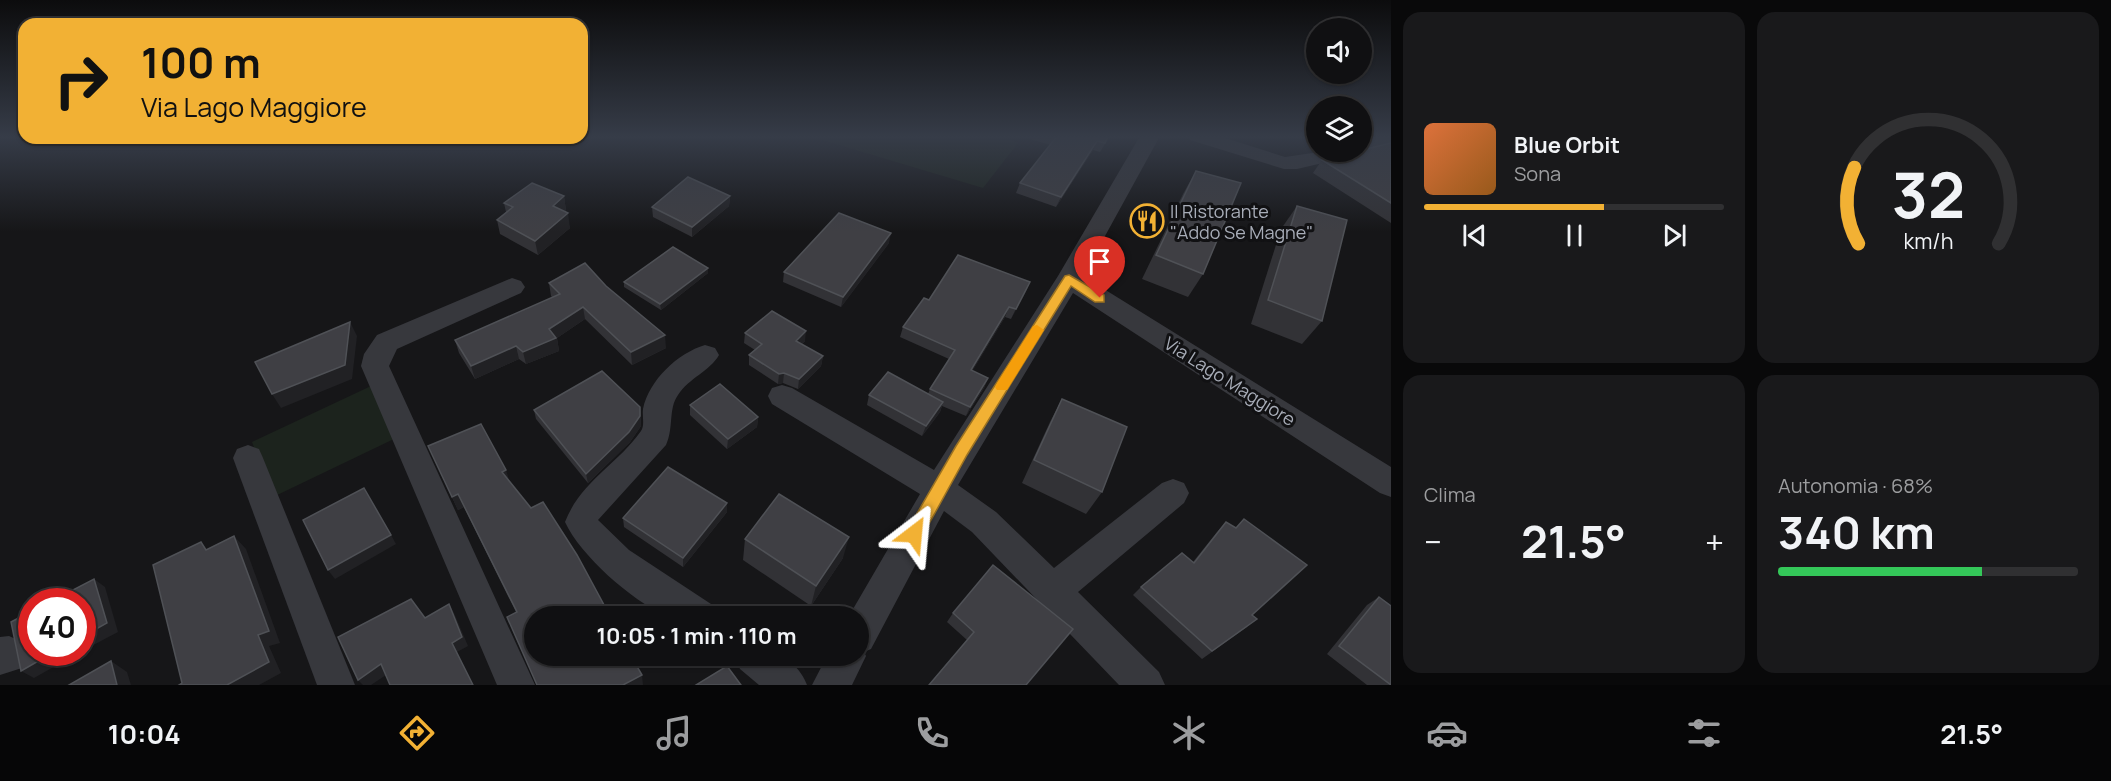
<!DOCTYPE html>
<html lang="it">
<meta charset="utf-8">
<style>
body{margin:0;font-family:Manrope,sans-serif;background:#19191b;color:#f1f3f6;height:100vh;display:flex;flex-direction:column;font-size:22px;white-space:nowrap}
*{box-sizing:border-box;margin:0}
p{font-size:20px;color:#9c9d9f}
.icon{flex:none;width:33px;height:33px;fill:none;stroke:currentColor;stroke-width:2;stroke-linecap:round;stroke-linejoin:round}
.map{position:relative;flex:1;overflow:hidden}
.details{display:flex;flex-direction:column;gap:12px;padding:12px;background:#09090a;width:720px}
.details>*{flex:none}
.hud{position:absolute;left:18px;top:18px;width:570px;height:126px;border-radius:18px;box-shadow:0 2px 4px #0004,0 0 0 2px #303032;background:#f2b134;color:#111;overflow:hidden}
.fabs{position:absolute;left:1306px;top:18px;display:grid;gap:12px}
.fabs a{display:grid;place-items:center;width:66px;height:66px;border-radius:50%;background:#101012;box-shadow:0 2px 4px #0004,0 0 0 2px #303032;font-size:30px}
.speed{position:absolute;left:18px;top:588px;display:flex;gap:12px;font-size:30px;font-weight:700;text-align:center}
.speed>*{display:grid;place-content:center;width:78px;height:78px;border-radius:50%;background:#101012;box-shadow:0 2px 4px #0004,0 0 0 2px #303032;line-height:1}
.speed .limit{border:9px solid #d22;background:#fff;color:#111}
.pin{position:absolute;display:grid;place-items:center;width:51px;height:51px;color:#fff;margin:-62px -26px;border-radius:50% 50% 50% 0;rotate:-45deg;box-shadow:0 0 6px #0007}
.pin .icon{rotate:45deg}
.me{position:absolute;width:66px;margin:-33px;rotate:29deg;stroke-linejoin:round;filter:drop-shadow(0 0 4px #0008)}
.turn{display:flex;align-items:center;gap:21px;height:126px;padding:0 24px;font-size:27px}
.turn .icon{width:78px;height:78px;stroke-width:2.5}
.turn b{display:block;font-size:42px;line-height:51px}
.big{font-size:45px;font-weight:700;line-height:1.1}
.details .widget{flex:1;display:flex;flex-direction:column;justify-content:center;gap:9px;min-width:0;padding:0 21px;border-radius:18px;background:#19191b}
.details .dial{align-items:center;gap:0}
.dial svg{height:156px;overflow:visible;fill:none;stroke:#303032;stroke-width:7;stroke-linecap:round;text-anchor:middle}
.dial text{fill:#f1f3f6;stroke:none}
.song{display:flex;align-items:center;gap:18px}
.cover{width:72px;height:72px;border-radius:9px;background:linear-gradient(135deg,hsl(20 70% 55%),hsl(30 70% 35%))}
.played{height:6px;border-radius:3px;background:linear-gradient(90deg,#f2b134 60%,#303032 60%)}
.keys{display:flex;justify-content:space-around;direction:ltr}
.heat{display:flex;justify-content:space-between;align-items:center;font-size:33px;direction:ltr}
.charge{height:9px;border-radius:4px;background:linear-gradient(90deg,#34c759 68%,#303032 0)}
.details .tiles{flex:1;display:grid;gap:12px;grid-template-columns:repeat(2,1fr)}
.trip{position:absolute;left:524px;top:606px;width:345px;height:60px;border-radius:30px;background:#101012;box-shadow:0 2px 4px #0004,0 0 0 2px #303032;font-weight:700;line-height:60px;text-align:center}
.menu{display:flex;height:96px;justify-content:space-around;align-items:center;background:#060607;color:#9c9d9f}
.menu .icon{width:42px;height:42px}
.menu .on{color:#f2b134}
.menu b{font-size:27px;color:#f1f3f6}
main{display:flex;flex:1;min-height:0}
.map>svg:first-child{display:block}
.green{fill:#1c231d}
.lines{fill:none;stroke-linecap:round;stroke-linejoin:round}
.minor{fill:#37383d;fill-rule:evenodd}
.wall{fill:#323236}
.shaded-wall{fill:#212124}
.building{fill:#3f3f44;stroke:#4f5156;stroke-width:1.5}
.route{fill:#f2b134;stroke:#9d7322;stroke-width:1.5}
.slow{fill:#f59e0b}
.labels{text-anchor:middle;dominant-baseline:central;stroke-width:6;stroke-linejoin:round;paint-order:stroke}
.poi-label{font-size:18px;fill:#a8adb8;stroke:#111113;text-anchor:start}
.street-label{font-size:18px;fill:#a8adb8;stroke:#111113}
</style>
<main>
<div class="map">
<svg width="1391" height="685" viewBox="0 0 1391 685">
<rect width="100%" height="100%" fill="#161618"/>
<g class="green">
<polygon points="809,136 1001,136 1018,143 983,188"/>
<polygon points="371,386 396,438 273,497 252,442"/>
</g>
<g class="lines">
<g class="minor">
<polygon points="1140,136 1160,136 1083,276 1391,467 1391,497 1380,493 1073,293 958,485 996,512 1054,568 1162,483 1173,479 1184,483 1189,493 1184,503 1078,592 1159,672 1165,685 1119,685 972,532 944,511 871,649 864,652 866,656 852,685 812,685 827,656 858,656 858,616 849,616 920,494 772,404 768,396 772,388 782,385 792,388 934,470 1058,276"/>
<polygon points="1187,136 1219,136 1285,157 1319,152 1354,152 1351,156 1344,158 1297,169 1284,169 1190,140"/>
<polygon points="1378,136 1391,136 1391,145 1362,153 1355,152 1362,152 1362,141"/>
<polygon points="512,278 521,281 525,287 521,293 397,349 389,366 535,685 497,685 361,366 364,354 377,335"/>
<path d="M705,345l10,3 4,7c-9,16 -30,23 -41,40 -10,14 -4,33 -12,50l-68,75 31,30 82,54 5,12c-12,1 -39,5 -51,-1 -33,-14 -85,-60 -100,-93 16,-41 52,-57 76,-91 4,-6 1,-15 2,-22 6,-29 35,-56 62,-64z"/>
<polygon points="248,445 259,449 263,458 355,685 317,685 233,458 237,449"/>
<polygon points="9,636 22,642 28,655 22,668 0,675 0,637"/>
<path d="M734,656c32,-4 59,-5 73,29h-48l-19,-16z"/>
</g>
</g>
<g class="wall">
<polygon points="1019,136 1110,136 1100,152 1093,150 1056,207 1016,193 1020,183 1051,145"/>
<polygon points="1391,143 1391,223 1313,173 1322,160"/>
<polygon points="1196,171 1203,274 1188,297 1142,279 1183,194"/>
<polygon points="564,196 566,211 565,212 570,228 538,255 500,234 497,220 506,212 504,203"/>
<polygon points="730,196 729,206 692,237 653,217 652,207"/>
<polygon points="1297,206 1322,321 1302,344 1251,324 1281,229"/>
<polygon points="889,243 841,307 783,282 784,272"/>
<polygon points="708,268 708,273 661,310 624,287 624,282"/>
<polygon points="1030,282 1011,319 1005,317 972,371 988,378 984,388 966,416 942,406 940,412 922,436 867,405 869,395 928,394 930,389 949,359 900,337 903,327 929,300"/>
<polygon points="549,283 666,348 632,365 585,319 557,338 559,351 526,364 519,359 475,379 459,353 455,340 553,298 551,296"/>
<polygon points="745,333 805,341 802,344 823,356 821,366 798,389 783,383 778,384 749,365 749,355 755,350 744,343"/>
<polygon points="1062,399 1102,492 1086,514 1022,483 1050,422"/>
<polygon points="690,405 758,417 757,427 727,449 690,415"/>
<polygon points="640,407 641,426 630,442 588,483 536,419 534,410"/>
<polygon points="428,446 510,482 531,508 577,555 516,612 464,507 458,510"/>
<polygon points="727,503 727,512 683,567 624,527 623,518"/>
<polygon points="1244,519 1252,615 1247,627 1202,659 1133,595 1141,587 1193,562 1217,532 1226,522 1236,528"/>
<polygon points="745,539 843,558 811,606 743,560"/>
<polygon points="993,565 1026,685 967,640 947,622 953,613"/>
<polygon points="1379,597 1391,685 1367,685 1327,654 1367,605"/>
</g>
<g class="shaded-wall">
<polygon points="1097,141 1093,150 1056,207 1061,197"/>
<polygon points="564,196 566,211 555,220 553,206"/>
<polygon points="730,196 729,206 692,237 692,227"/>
<polygon points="568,213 570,228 538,255 535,241"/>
<polygon points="891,233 889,243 841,307 843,297"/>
<polygon points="708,268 708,273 661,310 660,304"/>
<polygon points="1030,282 1026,292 1011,319 1016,309"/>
<polygon points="583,307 585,319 557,338 559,351 526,364 523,352 549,329"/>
<polygon points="1009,307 1005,317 967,380 971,370"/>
<polygon points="350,322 357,336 352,379 281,408 272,394"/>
<polygon points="806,331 805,341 795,351 796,341"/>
<polygon points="665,335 666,348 632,365 631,352"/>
<polygon points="516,346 519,359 475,379 471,366"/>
<polygon points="823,356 821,366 798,389 799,379"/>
<polygon points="784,373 783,383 778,384 779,374"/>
<polygon points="988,378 984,388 966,416 970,407"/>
<polygon points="943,402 940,412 922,436 926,426"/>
<polygon points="640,407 641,426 630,442 588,483 586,474"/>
<polygon points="758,417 757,427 727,449 728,439"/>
<polygon points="506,470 510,483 502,472"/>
<polygon points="458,494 464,507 458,510 452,497"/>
<polygon points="727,503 727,512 683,567 683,558"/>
<polygon points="391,535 396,544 335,579 328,570"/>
<polygon points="234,536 246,549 280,643 269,646 281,673 259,685 227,685"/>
<polygon points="849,537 843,558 811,606 816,586"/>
<polygon points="94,579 105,587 118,632 82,651 82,637"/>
<polygon points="449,604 454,613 468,646 457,652 473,685 452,643"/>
<polygon points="54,652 80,652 34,678 21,671"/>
<polygon points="111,661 127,672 131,685 117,685"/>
<polygon points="381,664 389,673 371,685 363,685 358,680"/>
<polygon points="642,675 643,685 623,685"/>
</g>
<g class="building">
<polygon points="1057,136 1108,136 1105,143 1097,141 1061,197 1020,183"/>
<polygon points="1391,143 1391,203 1322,160 1357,152 1362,152 1362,150"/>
<polygon points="1196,171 1241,183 1203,274 1156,255"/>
<polygon points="688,177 730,196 692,227 652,207"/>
<polygon points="532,183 564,196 553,206 568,213 535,241 497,220 513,207 504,203"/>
<polygon points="1297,206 1347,220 1322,321 1268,300"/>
<polygon points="839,213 891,233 843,297 784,272"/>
<polygon points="673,247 708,268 660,304 624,282"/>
<polygon points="958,255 1030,282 1016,309 1009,307 971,370 988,378 970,407 930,389 955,350 903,327 924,298 929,300"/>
<polygon points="585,263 606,286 665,335 631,352 583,307 549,329 556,338 523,352 516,346 471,366 455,340 560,294 549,283"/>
<polygon points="772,311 806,331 796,341 823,356 799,379 784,373 779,374 749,355 762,344 745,333"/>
<polygon points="350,322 345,365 272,394 255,362"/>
<polygon points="602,371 640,407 640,416 629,432 586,474 534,410"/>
<polygon points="888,372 943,402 926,426 869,395"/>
<polygon points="720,384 758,417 728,439 690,405"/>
<polygon points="1062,399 1127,427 1102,492 1034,460"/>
<polygon points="481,424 506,470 502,472 531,508 543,502 577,555 610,616 534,616 534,656 631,656 642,675 623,685 537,685 507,617 517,612 458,494 452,497 428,446"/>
<polygon points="668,467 727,503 683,558 623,518"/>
<polygon points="364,488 391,535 328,570 303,520"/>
<polygon points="779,494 849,537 816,586 745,539"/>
<polygon points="1244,519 1307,565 1252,615 1257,619 1212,651 1141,587 1182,553 1194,563 1226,522 1236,528"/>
<polygon points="234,536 269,631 258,635 269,662 227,685 179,685 182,683 153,565 201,542 206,550"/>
<polygon points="993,565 1073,629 1026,685 929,685 974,632 953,613"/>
<polygon points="94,579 107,623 82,637 82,602 50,602"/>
<polygon points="1379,597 1391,606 1391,685 1339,646"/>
<polygon points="411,599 425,618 449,604 462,637 452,643 473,685 390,685 381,664 358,680 338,637"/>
<polygon points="32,611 32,652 54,652 21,671 11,622"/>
<polygon points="111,661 117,685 69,685"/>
<polygon points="727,666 741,685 696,685"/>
</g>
<linearGradient id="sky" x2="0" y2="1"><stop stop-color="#0c0c0d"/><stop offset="0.59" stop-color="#363c48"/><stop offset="1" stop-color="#363c48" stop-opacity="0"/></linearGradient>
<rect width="1391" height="232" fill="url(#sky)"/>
<polygon class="route" points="1069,275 1104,295 1104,302 1095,302 1071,286 967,455 920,540 914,542 908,540 905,534 908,529 956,446 1065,276"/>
<polygon class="slow" points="1037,325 1044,330 1007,390 997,390 995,387 997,383 1033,326"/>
<defs>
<g id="restaurant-ring" transform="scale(1.725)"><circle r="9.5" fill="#111113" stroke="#f2b134" stroke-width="1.5"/><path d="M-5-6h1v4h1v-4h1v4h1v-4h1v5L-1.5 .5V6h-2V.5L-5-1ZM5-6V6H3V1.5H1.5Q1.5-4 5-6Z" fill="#f2b134"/></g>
</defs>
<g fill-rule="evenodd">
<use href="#restaurant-ring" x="1147" y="221"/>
</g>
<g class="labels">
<g class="poi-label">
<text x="1170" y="211">Il Ristorante<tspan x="1170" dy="21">"Addo Se Magne"</tspan></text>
</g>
<g class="street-label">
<text transform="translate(1230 381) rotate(32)">Via Lago Maggiore</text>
</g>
</g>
</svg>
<div class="fabs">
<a><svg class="icon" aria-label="sound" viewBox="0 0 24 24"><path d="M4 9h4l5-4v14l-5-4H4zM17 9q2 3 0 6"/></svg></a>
<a><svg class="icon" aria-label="layers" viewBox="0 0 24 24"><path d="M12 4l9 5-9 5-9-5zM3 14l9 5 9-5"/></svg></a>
</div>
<div class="speed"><div class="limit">40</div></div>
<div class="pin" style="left:1100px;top:298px;background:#d93025"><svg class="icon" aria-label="arrive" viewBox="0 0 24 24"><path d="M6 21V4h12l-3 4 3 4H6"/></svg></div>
<svg class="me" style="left:914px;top:534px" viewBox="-20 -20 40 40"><path d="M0-17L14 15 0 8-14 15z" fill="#f2b134" stroke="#fff" stroke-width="4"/></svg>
<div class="trip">10:05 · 1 min · 110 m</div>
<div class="hud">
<div class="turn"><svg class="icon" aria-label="right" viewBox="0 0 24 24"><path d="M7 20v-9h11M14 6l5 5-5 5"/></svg><div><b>100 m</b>Via Lago Maggiore</div></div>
</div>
</div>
<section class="details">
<div class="tiles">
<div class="widget">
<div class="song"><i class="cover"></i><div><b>Blue Orbit</b><p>Sona</p></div></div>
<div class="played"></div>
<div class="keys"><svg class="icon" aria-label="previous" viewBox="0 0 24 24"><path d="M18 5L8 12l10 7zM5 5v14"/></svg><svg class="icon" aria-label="pause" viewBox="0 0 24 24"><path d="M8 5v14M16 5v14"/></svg><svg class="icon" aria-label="next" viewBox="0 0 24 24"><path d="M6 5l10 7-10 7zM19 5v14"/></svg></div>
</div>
<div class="widget dial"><svg viewBox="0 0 100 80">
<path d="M14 69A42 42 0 1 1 86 69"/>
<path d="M14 69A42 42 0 0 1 12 30" stroke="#f2b134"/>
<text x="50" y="56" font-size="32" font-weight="700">32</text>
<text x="50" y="72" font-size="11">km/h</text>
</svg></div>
<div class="widget"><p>Clima</p>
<div class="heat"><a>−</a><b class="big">21.5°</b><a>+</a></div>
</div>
<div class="widget"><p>Autonomia · 68%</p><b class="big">340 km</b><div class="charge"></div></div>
</div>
</section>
</main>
<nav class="menu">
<b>10:04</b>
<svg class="icon on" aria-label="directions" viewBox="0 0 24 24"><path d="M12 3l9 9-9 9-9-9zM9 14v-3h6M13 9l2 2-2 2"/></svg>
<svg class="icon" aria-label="music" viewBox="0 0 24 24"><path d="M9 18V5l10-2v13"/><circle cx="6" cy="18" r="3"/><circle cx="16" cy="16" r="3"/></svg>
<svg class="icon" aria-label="phone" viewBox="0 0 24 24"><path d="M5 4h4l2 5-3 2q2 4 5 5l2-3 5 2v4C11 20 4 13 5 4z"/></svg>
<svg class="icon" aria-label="climate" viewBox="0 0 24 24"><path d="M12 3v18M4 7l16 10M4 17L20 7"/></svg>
<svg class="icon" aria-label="car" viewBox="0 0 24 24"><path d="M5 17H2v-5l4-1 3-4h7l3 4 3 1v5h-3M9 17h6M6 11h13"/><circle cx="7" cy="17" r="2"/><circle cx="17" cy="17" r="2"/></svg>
<svg class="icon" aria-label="filters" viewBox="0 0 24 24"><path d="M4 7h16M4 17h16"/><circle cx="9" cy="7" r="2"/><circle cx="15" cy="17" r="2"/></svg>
<b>21.5°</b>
</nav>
